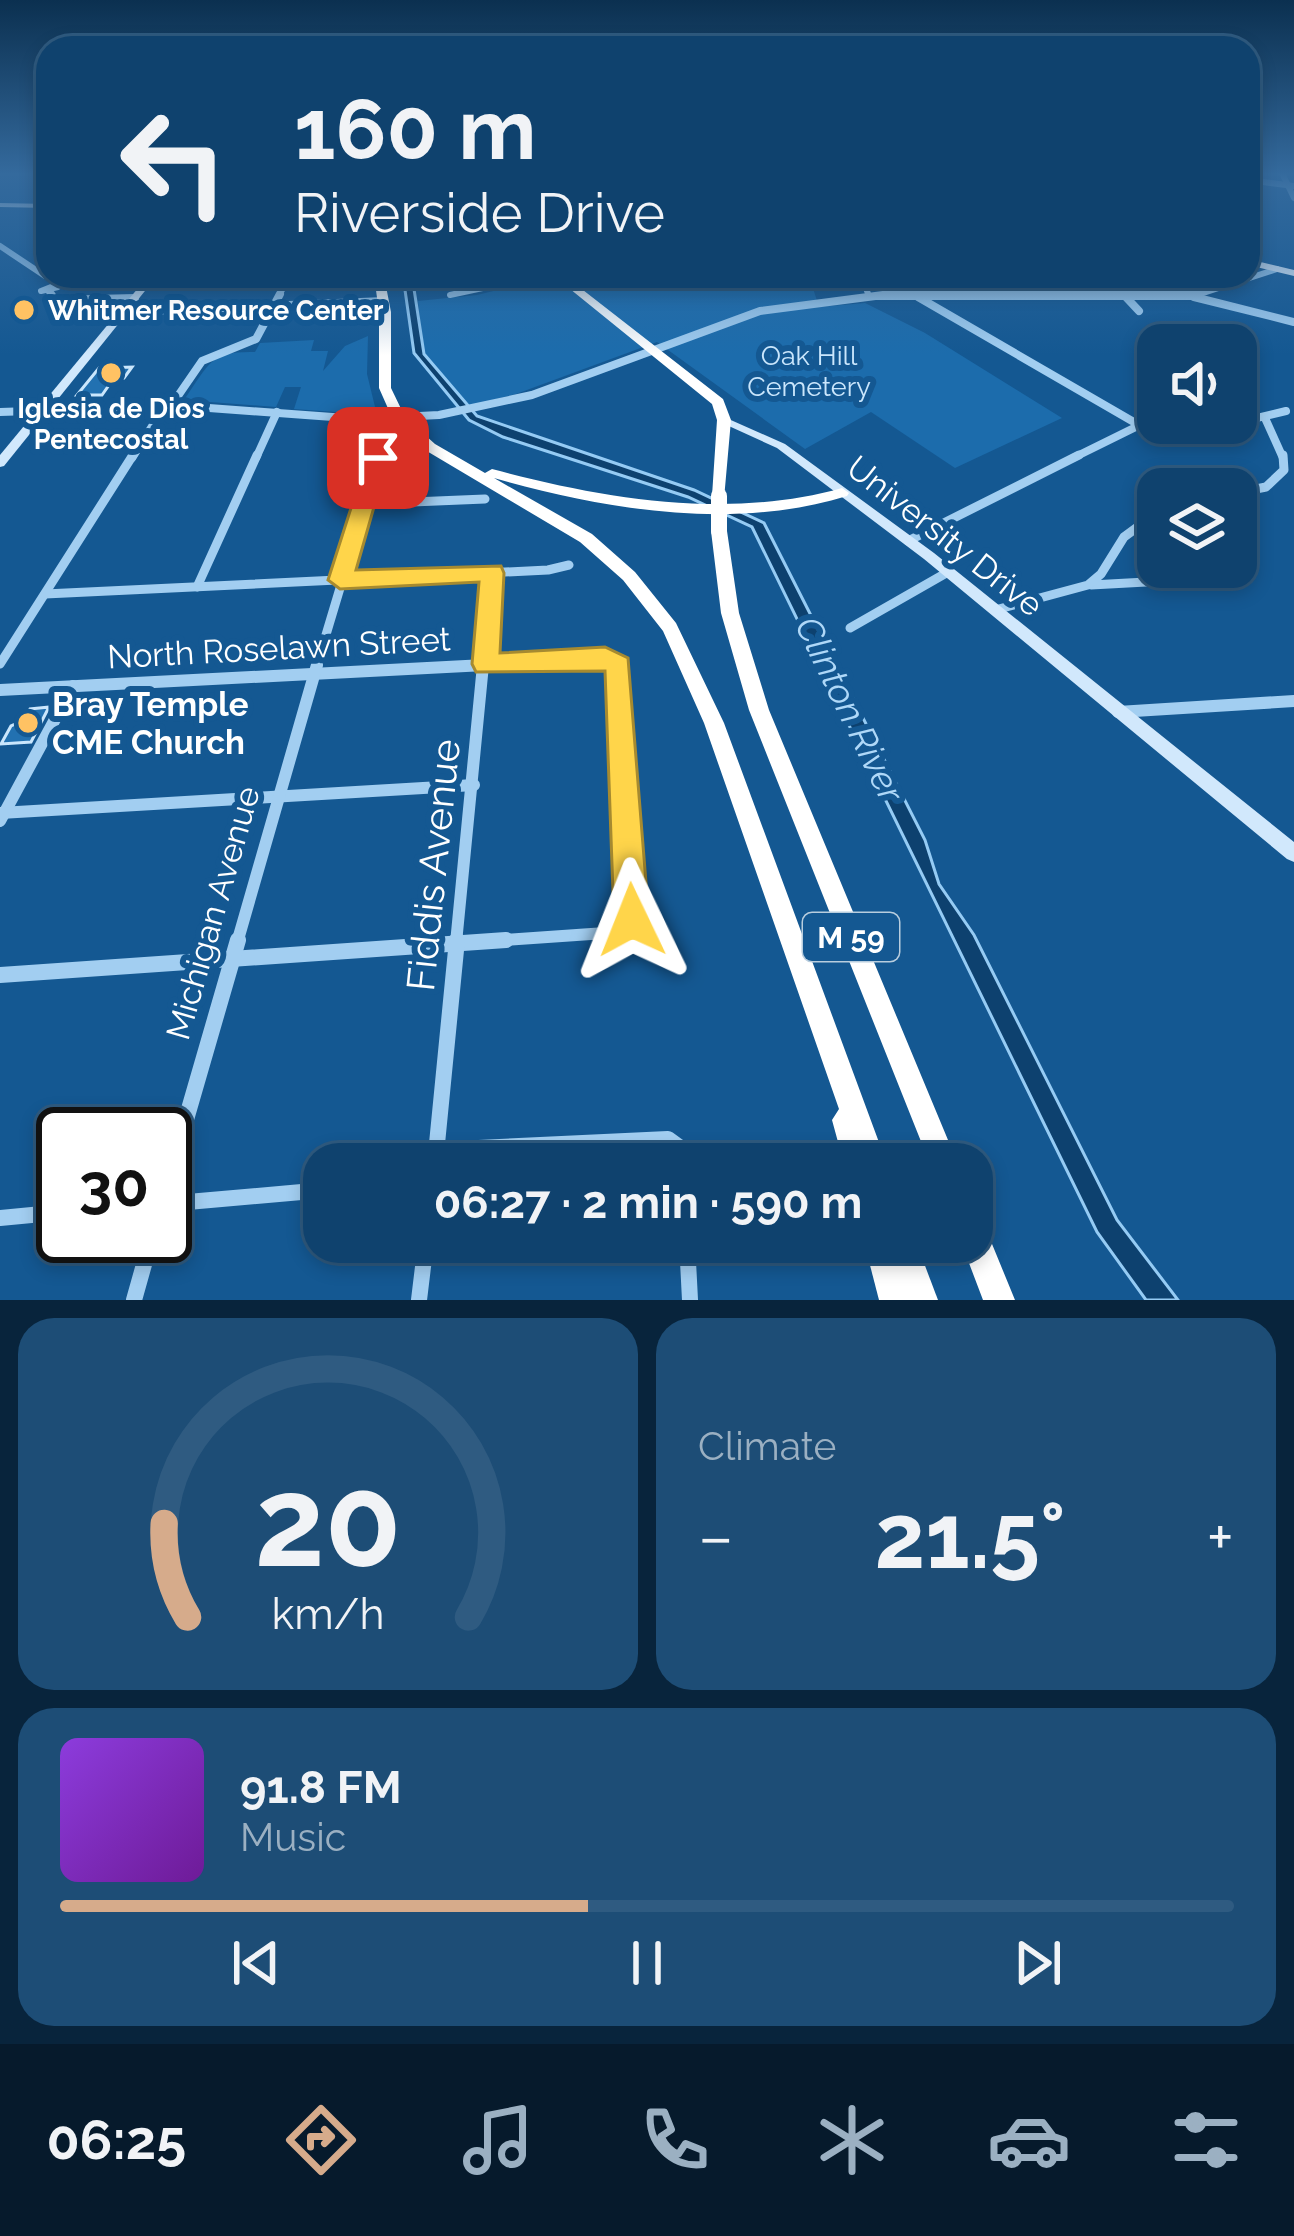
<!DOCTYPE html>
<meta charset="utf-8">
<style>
body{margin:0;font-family:Raleway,sans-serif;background:#1d4d76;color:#f1f3f6;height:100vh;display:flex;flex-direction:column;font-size:45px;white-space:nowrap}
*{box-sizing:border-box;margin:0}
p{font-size:39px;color:#9bb0c2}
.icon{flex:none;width:66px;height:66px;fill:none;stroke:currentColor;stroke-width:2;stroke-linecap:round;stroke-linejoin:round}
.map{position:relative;height:1300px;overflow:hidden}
.side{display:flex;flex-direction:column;gap:18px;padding:18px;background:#08243c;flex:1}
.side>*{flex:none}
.hud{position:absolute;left:36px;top:36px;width:1224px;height:252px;border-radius:36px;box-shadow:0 6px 18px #0003,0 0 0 3px #2f5b81;background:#0f426e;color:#f1f3f6;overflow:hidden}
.tools{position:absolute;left:1137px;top:324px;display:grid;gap:24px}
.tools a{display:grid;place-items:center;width:120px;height:120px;border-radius:24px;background:#0f426e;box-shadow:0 6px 18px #0003,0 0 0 3px #2f5b81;font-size:60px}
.speed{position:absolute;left:36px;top:1107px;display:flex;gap:24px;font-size:60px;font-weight:700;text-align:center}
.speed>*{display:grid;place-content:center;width:156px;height:156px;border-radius:50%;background:#0f426e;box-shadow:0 6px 18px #0003,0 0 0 3px #2f5b81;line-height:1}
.speed .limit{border:6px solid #111;border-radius:18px;background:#fff;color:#111}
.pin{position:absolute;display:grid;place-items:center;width:102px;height:102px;color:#fff;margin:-51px;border-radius:24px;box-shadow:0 6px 18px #0006}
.me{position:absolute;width:132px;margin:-66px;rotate:358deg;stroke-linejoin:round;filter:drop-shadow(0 0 9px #0008)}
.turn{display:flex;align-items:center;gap:42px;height:252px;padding:0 60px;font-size:54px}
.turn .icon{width:156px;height:156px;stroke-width:2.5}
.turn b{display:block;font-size:84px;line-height:102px}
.big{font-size:90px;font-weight:700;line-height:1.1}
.side .tile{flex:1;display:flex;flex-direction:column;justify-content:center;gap:18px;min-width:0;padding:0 42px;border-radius:36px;background:#1d4d76}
.side .dial{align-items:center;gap:0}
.dial svg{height:312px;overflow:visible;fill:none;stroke:#2f5b81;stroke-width:7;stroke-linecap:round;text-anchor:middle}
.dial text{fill:#f1f3f6;stroke:none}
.song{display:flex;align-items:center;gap:36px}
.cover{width:144px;height:144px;border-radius:18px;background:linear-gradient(135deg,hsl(270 70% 55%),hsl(280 70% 35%))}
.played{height:12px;border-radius:6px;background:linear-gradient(90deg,#d6ab8b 45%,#2f5b81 45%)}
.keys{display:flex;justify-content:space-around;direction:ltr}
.heat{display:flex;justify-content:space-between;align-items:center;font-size:66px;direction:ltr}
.side .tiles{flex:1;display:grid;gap:18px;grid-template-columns:1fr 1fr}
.tile:last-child{grid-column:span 2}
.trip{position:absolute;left:303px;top:1143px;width:690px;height:120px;border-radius:36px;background:#0f426e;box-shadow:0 6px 18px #0003,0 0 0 3px #2f5b81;font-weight:700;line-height:120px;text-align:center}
.menu{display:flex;height:192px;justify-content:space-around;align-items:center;background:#061a2c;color:#9bb0c2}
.menu .icon{width:84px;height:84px}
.menu .active{color:#d6ab8b}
.menu b{font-size:54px;color:#f1f3f6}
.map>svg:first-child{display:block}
.green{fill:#1c6cac}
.water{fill:#0d416f;stroke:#95cbf4;stroke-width:3}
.building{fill:#2271b1;stroke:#cae6fc;stroke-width:3}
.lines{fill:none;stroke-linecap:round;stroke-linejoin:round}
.street-far4{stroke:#a2cef1;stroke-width:6}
.street-far3{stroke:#a2cef1;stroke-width:8}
.street-far2{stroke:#a2cef1;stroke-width:9}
.street-far1{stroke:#a2cef1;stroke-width:12}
.street{stroke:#a2cef1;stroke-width:16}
.secondary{fill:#d1e8fc;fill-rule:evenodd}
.primary{fill:#edf6ff;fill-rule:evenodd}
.highway{fill:#fff;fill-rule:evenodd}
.highway-bridge{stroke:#fff;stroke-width:16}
.route{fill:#ffd54a;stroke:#a68a30;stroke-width:3}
.poi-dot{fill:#ffc263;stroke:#145892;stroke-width:4.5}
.labels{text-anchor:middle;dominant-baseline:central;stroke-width:12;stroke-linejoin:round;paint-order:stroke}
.far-poi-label{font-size:27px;font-weight:bold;fill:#fff;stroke:#145892;text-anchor:start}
.far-park-label{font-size:27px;fill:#cae6fc;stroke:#145892}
.shield{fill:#145892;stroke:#b8cdde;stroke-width:3}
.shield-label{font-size:30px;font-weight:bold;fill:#fff}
.street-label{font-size:33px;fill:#fff;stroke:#145892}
.poi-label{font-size:33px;font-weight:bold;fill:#fff;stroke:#145892;text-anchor:start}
.water-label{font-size:36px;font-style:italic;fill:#afd8f8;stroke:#145892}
.near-street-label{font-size:39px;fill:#fff;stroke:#145892}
</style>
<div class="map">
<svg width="1294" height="1300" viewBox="0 0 1294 1300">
<rect width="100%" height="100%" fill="#145892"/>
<g class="green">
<polygon points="555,276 809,276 819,307 865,303 925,333 1062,418 955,468 871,412 805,449 657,342 516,394 468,406 423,351 418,301 477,295"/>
<path d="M368,336l-1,38 10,41 -83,-6 7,-22h-16l-9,20 -92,-7c26,-38 27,-49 71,-48l5,-9 54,-3 -3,11h17l-5,20 22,-25z"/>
</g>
<polygon class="water" points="403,276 412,276 424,354 477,416 694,490 764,523 925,840 939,884 974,935 1117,1220 1178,1300 1146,1300 1097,1232 752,527 688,497 503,437 469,420 414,353"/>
<g class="building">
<polygon points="132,367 124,378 114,378 102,395 77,395 99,368"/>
<polygon points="49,707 31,742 1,744 11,726 24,720 30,709"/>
</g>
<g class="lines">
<g class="street-far4">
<polyline points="1282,173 1294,198"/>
<polyline points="1248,180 1294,186"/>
<polyline points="0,246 45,276 153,276"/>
<polyline points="861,276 869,296"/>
<polyline points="1011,276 1020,296"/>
<polyline points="1135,276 1157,295"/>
<polygon points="56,285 58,287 41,291"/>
<polyline points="49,292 53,297"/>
<polyline points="450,295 539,276"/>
<polyline points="278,297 290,276"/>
<polyline points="864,297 1191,297 1277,269"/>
</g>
<g class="street-far3">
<polyline points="51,294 55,300 135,298"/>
<polyline points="1124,295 1139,311"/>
<polyline points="918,297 1139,425"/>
<polyline points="1194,297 1294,322"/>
<polyline points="123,312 384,301"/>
<polyline points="171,406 202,361 256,339 280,294"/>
<polyline points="0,412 182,406 360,419 439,415 532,395 760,311 883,295 1199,294"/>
<polyline points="1265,418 1283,458"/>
<polyline points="1161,423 1233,423"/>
<polyline points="1236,423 1286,411"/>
<polyline points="132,458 165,406"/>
<polyline points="256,458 277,412"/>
<polyline points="377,458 387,447"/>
<polyline points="1073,458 1144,423 1158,423"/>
</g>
<g class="street-far2">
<polyline points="1236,493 1266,487 1284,470 1283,455"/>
<polyline points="364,504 485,499"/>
<polyline points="908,541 1079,455"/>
<polyline points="1091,585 1183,580"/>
<polyline points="197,587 257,455"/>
<polyline points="45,594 548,570 569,565"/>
<polyline points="995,610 1088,585 1101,574 1124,537 1158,512"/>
<polyline points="850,628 948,572"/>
<polyline points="0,664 133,455"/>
<polyline points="316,668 380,455"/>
<polyline points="425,668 611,659 619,668"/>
<polyline points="483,668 492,573"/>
</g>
<g class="street-far1">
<polyline points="0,690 485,665"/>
<polyline points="1118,712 1294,701"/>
<polyline points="0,813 474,785"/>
<polyline points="0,821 73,686"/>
<polyline points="237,943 317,665"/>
<polyline points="456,943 483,665"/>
<polyline points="463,943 620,932 632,917 617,665"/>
</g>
<g class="street">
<polyline points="0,975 506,940"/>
<polyline points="436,1150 668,1139 679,1147 683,1164"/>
<polyline points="435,1164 457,940"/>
<polyline points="165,1192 238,940"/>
<polyline points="165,1204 324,1190"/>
<polyline points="0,1218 63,1212"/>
<polyline points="687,1242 690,1300"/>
<polyline points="134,1300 152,1236"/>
<polyline points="419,1300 426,1242"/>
</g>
<g class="secondary">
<polygon points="148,276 157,276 4,466 0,467 0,455"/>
<polygon points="724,417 785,444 934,553 1294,842 1294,862 1287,859 924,559 777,448 720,422 718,420"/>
</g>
<g class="primary">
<polygon points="0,203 48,204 48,208 0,207"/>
<polygon points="1248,259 1294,270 1294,276 1248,265"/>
</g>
<g class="highway">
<path d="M374,276h10l7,36v76l14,29 30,27 50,29 7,-4c112,30 237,51 350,19l7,5 -2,3c-112,35 -242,14 -353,-18l98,56 43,38 41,51 48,100 163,441h-43l-12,-44 7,-11 -135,-386 -41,-92 -40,-51 -43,-38 -155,-92 -31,-28 -15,-34v-76z"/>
<polygon points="554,276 565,276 723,399 731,420 724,499 714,499 712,496 717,420 712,404"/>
<polygon points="719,526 727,531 739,613 769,710 958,1164 930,1164 749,710 721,613 711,531"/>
<polygon points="972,1218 983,1222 1015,1300 983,1300 961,1242 972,1242"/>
<polygon points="864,1242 916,1242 938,1300 879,1300"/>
</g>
<polyline class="highway-bridge" points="719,496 719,531"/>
</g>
<linearGradient id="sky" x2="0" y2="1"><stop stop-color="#0b3050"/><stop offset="0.49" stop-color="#346a9d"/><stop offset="1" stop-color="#346a9d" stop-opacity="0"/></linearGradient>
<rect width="1294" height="355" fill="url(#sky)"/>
<polygon class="route" points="378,451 388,458 356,570 501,566 504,573 500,653 605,647 628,658 649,920 644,932 632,938 619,932 614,920 605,671 476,672 472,664 479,582 340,589 328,580 367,458"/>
<g class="poi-dot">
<circle cx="24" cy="310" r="12"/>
<circle cx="111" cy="373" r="12"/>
<circle cx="28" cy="723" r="12"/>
</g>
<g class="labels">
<g class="far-poi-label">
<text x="48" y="310">Whitmer Resource Center</text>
<text x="111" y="408" text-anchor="middle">Iglesia de Dios<tspan x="111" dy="31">Pentecostal</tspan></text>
</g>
<g class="far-park-label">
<text x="809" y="355">Oak Hill<tspan x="809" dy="31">Cemetery</tspan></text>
</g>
<rect class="shield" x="803" y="913" width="96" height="48" rx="9"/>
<g class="shield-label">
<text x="851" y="937">M 59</text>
</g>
<g class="street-label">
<text transform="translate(945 536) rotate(38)">University Drive</text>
<text transform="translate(279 648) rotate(-3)">North Roselawn Street</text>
<text transform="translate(213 913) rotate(-74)">Michigan Avenue</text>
</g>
<g class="poi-label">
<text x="52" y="704">Bray Temple<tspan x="52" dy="38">CME Church</tspan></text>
</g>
<g class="water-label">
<text transform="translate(850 709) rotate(64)">Clinton River</text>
</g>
<g class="near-street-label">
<text transform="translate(433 865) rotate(-84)">Fiddis Avenue</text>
</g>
</g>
</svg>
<div class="tools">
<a><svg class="icon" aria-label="sound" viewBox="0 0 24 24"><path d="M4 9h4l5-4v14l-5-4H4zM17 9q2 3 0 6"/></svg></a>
<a><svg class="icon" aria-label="layers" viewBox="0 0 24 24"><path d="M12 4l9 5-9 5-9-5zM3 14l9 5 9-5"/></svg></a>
</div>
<div class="speed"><div class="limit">30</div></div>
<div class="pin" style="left:378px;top:458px;background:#d93025"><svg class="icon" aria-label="arrive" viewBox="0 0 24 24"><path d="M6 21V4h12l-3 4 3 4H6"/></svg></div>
<svg class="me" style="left:632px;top:920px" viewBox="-20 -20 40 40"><path d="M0-17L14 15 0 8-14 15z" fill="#ffd54a" stroke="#fff" stroke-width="4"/></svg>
<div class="trip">06:27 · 2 min · 590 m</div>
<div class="hud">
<div class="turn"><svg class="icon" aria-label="left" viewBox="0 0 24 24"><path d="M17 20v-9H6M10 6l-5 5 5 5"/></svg><div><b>160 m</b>Riverside Drive</div></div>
</div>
</div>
<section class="side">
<div class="tiles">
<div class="tile dial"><svg viewBox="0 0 100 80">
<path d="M14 69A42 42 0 1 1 86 69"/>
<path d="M14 69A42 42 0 0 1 8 45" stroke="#d6ab8b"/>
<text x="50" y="56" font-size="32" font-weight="700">20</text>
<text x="50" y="72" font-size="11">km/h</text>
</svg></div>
<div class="tile"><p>Climate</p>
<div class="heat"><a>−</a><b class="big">21.5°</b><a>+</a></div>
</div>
<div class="tile">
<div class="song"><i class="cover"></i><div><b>91.8 FM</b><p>Music</p></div></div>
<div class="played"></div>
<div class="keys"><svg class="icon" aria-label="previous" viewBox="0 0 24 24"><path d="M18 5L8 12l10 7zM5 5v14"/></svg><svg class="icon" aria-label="pause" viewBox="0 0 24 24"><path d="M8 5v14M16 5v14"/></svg><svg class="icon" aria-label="next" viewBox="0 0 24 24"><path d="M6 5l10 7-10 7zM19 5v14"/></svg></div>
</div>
</div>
</section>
<nav class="menu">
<b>06:25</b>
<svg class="icon active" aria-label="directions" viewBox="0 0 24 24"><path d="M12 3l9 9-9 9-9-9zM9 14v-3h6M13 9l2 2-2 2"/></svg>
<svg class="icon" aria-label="music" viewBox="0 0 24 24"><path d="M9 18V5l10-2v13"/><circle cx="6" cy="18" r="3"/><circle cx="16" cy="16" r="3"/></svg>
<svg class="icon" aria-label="phone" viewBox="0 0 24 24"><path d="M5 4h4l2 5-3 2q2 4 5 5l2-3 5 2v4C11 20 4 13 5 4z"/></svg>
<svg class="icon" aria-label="climate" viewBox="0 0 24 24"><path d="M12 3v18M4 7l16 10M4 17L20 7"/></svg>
<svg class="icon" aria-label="car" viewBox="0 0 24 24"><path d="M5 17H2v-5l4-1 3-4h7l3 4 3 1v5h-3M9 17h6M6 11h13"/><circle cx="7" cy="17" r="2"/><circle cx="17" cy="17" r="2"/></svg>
<svg class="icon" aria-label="filters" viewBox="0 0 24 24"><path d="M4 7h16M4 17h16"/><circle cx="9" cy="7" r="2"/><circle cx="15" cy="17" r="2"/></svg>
</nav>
